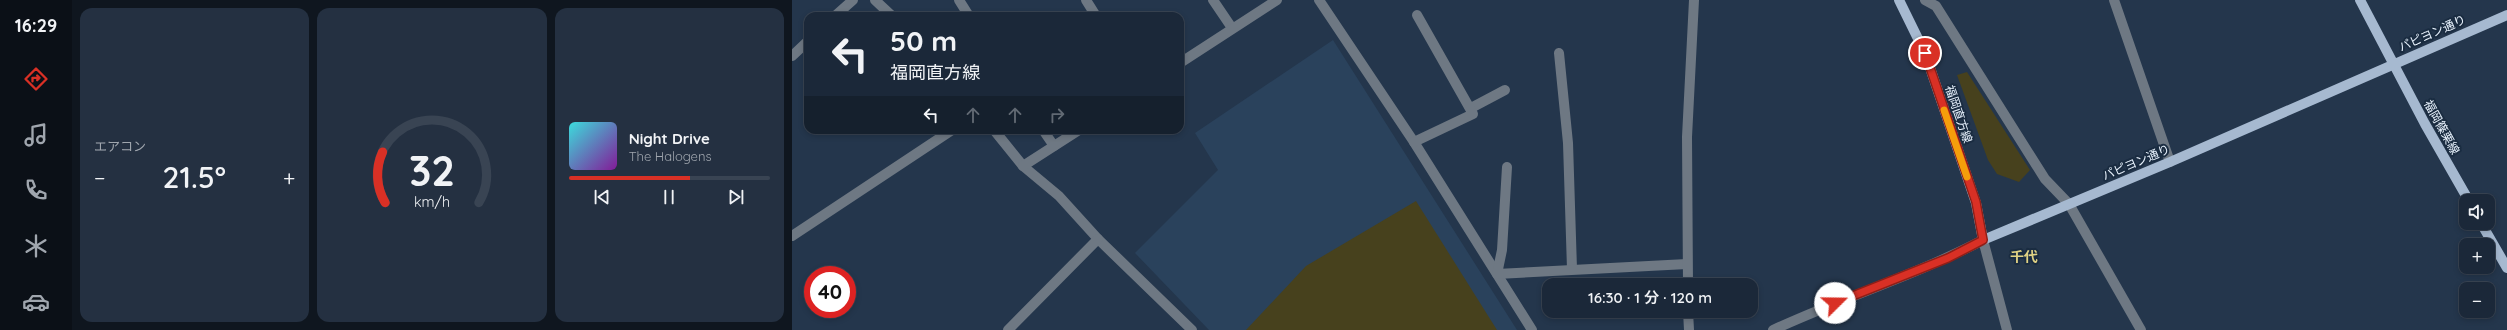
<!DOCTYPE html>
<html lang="ja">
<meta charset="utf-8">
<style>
body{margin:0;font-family:Quicksand,"Noto Sans JP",sans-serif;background:#243041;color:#f1f3f6;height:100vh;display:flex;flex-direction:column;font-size:15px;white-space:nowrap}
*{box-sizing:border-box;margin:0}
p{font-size:13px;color:#a0a6ae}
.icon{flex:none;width:22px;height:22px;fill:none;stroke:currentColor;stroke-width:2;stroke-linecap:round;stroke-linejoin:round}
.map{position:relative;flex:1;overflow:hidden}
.sheet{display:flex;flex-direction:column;gap:8px;padding:8px;background:#0f161f;width:720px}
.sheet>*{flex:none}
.top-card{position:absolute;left:12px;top:12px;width:380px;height:122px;border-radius:12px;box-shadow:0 2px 6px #0003,0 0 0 1px #394453;background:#1b2839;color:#f1f3f6;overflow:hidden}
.controls{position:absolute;left:1667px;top:194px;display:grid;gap:8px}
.controls a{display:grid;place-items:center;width:36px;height:36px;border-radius:8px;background:#1b2839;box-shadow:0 2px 6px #0003,0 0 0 1px #394453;font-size:20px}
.speed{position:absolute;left:12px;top:266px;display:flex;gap:8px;font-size:20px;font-weight:700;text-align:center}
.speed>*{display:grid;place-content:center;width:52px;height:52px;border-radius:50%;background:#1b2839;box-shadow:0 2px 6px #0003,0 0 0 1px #394453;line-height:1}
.speed .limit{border:6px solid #d22;background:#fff;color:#111}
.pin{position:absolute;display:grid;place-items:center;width:34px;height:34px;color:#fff;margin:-17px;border:2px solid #fff;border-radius:50%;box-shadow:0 1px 4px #0007}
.me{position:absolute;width:44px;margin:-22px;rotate:68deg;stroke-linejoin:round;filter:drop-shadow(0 0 3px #0008)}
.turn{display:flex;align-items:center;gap:14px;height:84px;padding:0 20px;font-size:18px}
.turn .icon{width:52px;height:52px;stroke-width:2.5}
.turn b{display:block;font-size:28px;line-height:34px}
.lanes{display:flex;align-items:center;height:38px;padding:0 20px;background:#0003;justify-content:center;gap:20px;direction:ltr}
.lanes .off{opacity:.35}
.big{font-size:30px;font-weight:600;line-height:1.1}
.sheet .widget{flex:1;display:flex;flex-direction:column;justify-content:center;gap:6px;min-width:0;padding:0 14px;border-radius:12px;background:#243041}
.sheet .dial{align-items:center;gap:0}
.dial svg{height:104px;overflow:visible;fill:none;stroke:#394453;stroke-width:7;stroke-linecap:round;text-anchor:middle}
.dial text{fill:#f1f3f6;stroke:none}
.song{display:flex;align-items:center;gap:12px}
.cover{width:48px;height:48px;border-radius:6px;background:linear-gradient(135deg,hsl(180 70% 55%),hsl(290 70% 35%))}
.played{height:4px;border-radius:2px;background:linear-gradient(90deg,#d93025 60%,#394453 60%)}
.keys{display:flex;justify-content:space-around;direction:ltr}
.heat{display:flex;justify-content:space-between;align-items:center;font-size:22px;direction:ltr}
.sheet .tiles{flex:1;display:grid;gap:8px;grid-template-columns:repeat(3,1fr)}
.trip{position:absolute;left:750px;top:278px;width:216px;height:40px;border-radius:12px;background:#1b2839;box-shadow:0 2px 6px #0003,0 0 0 1px #394453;font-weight:600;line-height:40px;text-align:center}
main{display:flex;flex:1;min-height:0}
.menu{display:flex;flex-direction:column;width:72px;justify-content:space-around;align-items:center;background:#0b1017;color:#a0a6ae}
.menu .icon{width:28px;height:28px}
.menu .current{color:#d93025}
.menu b{font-size:18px;color:#f1f3f6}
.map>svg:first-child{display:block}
.built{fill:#2a425c}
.green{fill:#47411d}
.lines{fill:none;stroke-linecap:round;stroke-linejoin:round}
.minor{stroke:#6e7883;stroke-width:10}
.major{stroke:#a6b9d0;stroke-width:10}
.route-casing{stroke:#8d1f18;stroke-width:10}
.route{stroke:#d93025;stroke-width:7}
.slow{stroke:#f59e0b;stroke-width:7}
.labels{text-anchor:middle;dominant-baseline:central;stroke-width:4;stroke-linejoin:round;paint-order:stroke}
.street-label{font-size:12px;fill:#e9f3fe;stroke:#1a2c41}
.quarter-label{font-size:14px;font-weight:bold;fill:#e0d284;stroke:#1a2c41}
</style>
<main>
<nav class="menu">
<b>16:29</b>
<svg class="icon current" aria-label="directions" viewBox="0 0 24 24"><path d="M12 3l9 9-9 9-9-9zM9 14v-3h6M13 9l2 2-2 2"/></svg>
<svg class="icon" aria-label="music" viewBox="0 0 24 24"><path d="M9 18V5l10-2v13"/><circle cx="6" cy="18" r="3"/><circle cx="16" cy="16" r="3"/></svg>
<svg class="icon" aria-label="phone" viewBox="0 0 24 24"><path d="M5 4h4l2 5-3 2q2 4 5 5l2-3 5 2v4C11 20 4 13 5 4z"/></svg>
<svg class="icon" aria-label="climate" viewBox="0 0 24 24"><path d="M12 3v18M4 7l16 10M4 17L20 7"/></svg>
<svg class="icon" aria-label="car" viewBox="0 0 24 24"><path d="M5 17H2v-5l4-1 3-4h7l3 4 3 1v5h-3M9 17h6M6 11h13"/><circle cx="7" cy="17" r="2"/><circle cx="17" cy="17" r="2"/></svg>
</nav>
<section class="sheet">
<div class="tiles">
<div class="widget"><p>エアコン</p>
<div class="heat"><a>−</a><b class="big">21.5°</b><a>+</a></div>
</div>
<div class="widget dial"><svg viewBox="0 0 100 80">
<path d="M14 69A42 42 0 1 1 86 69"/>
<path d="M14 69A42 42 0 0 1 12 30" stroke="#d93025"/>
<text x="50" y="56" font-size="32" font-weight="700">32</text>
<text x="50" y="72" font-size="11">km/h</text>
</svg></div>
<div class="widget">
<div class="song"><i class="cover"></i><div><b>Night Drive</b><p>The Halogens</p></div></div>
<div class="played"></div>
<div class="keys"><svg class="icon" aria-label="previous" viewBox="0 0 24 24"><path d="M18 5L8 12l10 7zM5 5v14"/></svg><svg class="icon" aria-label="pause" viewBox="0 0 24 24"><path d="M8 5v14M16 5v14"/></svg><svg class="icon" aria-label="next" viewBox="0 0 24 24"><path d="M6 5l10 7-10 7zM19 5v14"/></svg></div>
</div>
</div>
</section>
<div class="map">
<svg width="1715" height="330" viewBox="0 0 1715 330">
<rect width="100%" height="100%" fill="#24364c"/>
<polygon class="built" points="541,40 725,330 417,330 343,253 426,170 403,133"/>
<g class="green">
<polygon points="1175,72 1238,170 1227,182 1205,174 1196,160 1165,75"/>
<polygon points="624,201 705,330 454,330 514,266"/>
</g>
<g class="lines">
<g class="minor">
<polyline points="83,0 100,16"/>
<polyline points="167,0 177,16"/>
<polyline points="294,0 304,16"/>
<polyline points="421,0 440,28"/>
<polyline points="527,0 622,142 740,330"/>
<polyline points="1133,0 1144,6 1253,179 1277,204 1349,330"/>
<polyline points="1322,0 1378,162"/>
<polyline points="43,16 61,0"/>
<polyline points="767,53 776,143 780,269"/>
<polyline points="0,56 16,41"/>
<polyline points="388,63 485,0"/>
<polyline points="679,108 713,90"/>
<polyline points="202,130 231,166 267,196 306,239 400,330"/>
<polyline points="251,130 262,146"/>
<polyline points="622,142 681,114 625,15"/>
<polyline points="231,166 287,130"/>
<polyline points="715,167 710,250 705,274 895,264"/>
<polyline points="0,236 160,130"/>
<polyline points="896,285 895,137 902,0"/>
<polyline points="896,311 897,330"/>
<polyline points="216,330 306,239"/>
<path d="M981,330c69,-32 143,-55 210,-90l24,90"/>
</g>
<g class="major">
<polyline points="1107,0 1133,53 1184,203 1191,240 1378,162 1715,15"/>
<polyline points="1568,0 1633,124 1677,201"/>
<polyline points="1689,223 1715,268"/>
</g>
</g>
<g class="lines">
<g class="route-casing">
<polyline id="route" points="1043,303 1156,258 1191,240 1184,202 1133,53"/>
</g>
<use href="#route" class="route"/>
<polyline class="slow" points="1152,110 1175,177"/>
</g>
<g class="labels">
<g class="street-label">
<text transform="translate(1640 33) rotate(-24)">パピヨン通り</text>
<text transform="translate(1167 114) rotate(71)">福岡直方線</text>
<text transform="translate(1650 127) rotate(61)">福岡篠栗線</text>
<text transform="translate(1344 162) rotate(-23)">パピヨン通り</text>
</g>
<g class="quarter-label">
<text x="1232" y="257">千代</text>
</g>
</g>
</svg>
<div class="controls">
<a><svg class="icon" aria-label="sound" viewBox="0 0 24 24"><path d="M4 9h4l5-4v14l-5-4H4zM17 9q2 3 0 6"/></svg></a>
<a>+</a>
<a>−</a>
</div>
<div class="speed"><div class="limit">40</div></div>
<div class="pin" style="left:1133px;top:53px;background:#d93025"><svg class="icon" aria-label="arrive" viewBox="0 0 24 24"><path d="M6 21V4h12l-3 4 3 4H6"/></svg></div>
<svg class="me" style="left:1043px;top:303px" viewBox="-20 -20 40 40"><circle r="19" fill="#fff"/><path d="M0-13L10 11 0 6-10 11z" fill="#d93025"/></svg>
<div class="trip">16:30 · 1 分 · 120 m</div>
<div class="top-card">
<div class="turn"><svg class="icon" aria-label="left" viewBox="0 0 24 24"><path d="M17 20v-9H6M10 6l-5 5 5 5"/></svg><div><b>50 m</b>福岡直方線</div></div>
<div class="lanes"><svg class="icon" aria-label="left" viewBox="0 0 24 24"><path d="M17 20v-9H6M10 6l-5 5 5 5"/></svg><svg class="icon off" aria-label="ahead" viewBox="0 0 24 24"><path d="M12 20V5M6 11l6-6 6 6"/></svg><svg class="icon off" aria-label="ahead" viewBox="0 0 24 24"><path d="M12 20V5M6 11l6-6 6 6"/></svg><svg class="icon off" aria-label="right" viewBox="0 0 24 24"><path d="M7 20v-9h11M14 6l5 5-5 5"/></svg></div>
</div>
</div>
</main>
